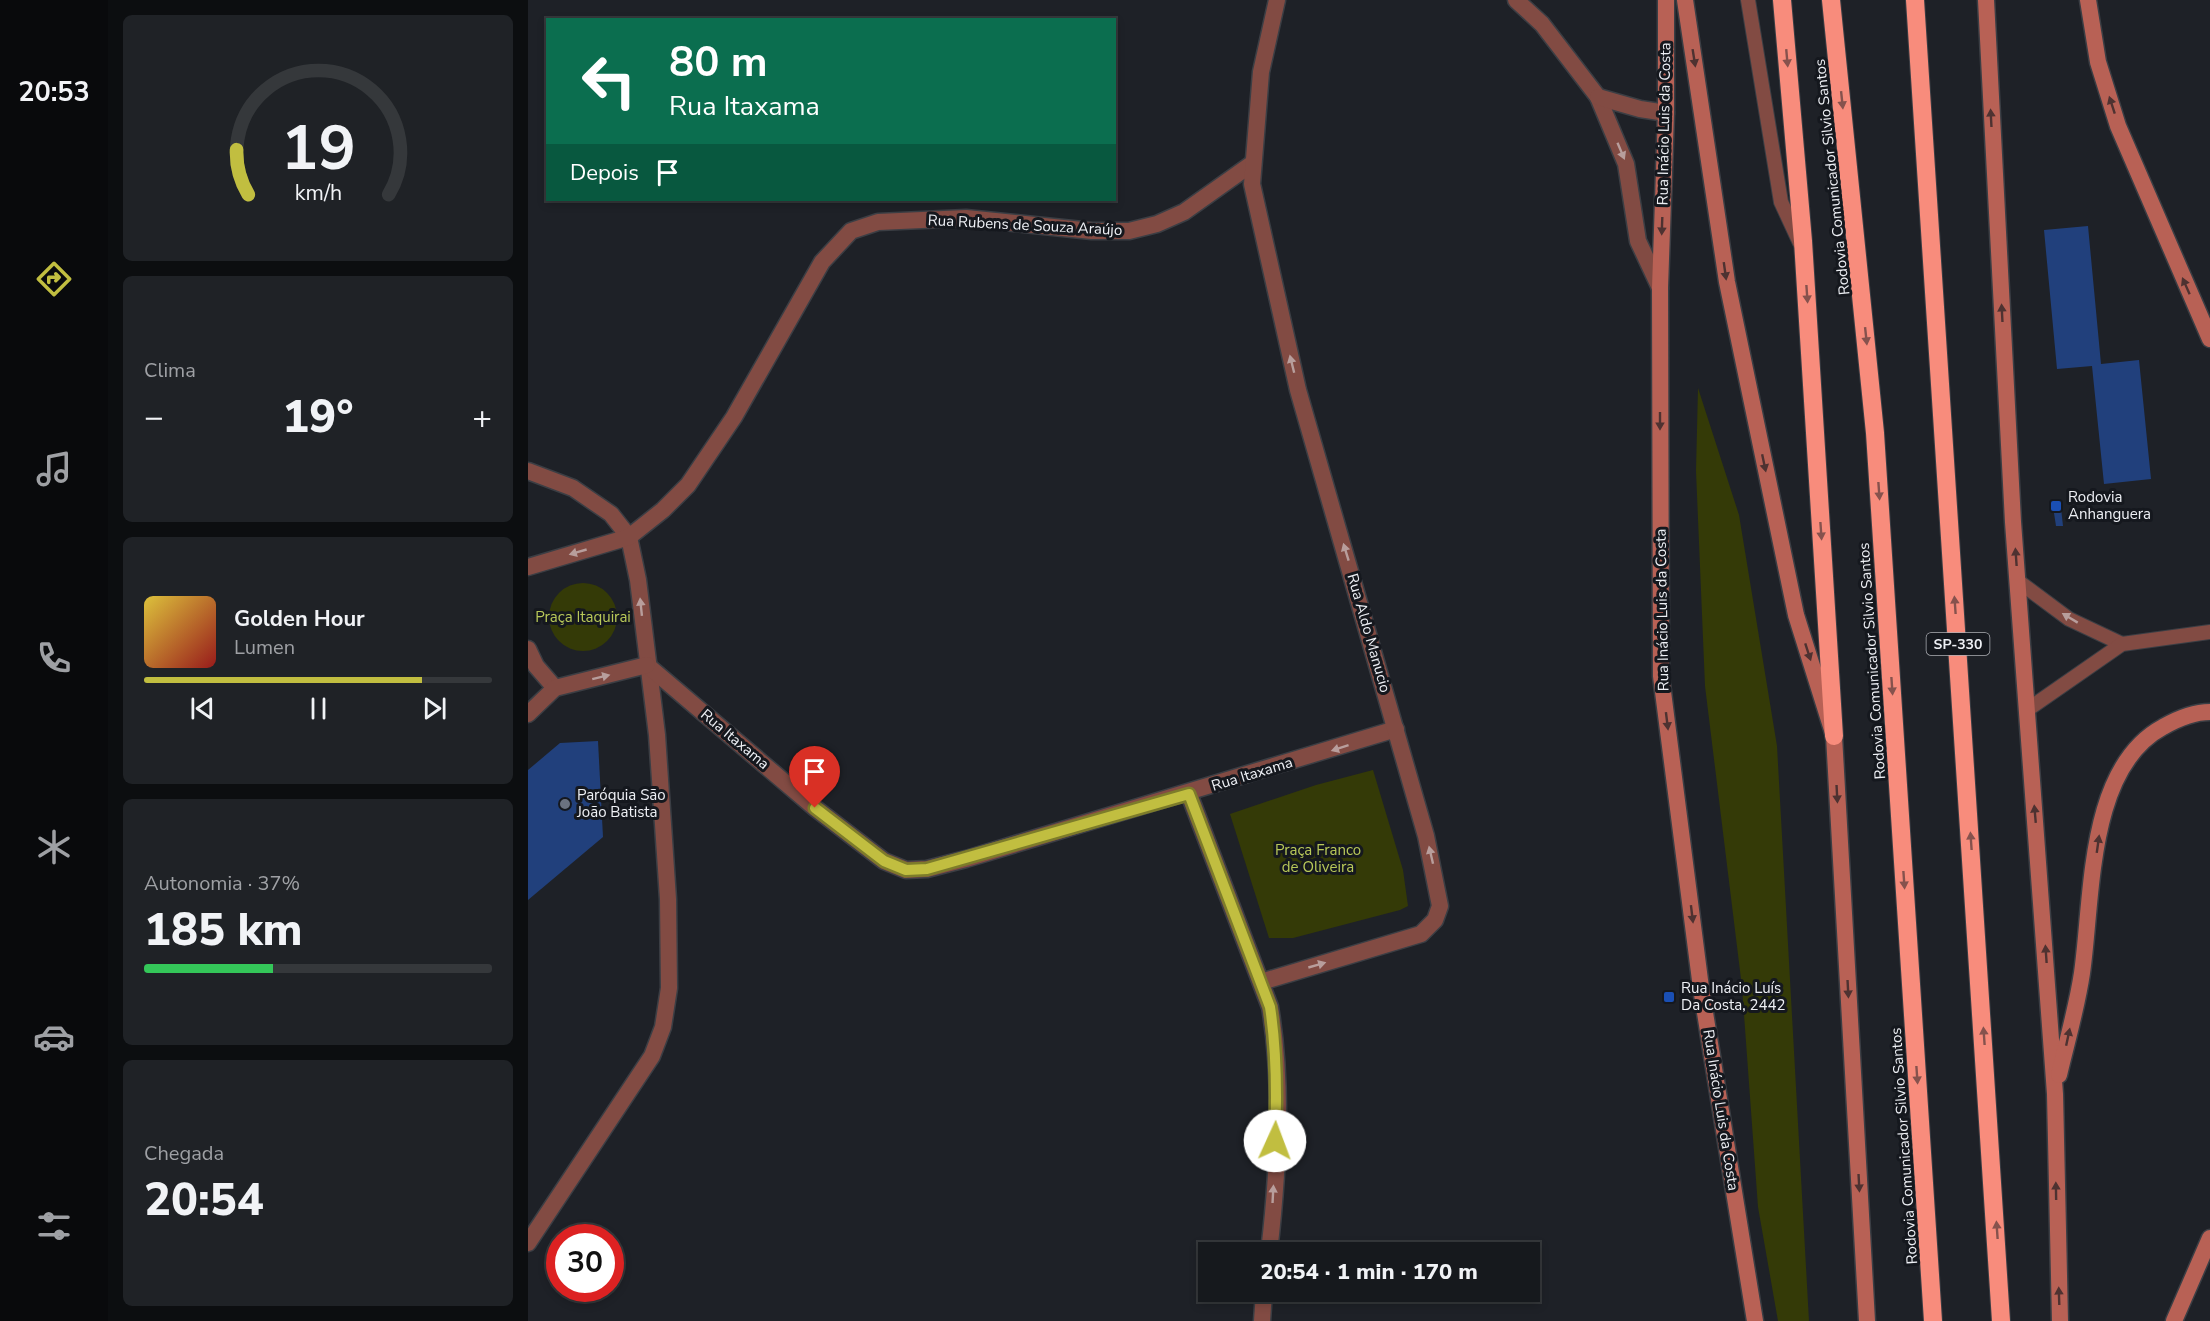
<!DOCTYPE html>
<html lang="pt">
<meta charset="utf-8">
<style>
body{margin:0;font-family:"Nunito Sans",sans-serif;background:#1f2226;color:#f1f3f6;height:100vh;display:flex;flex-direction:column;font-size:22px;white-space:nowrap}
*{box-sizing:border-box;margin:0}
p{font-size:20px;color:#9ea0a4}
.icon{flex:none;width:33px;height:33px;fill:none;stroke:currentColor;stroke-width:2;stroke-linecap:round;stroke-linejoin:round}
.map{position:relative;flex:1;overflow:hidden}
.panel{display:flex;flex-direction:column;gap:15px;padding:15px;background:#0c0e10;width:420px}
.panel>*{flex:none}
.banner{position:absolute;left:18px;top:18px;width:570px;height:183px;border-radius:0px;box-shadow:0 3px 9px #0003,0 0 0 2px #35383b;background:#0b6e4f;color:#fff;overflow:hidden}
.speed{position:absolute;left:18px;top:1224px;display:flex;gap:12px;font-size:30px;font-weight:700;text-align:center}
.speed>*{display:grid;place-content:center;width:78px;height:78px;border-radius:50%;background:#16191d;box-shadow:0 3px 9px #0003,0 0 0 2px #35383b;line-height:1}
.speed .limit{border:9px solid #d22;background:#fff;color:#111}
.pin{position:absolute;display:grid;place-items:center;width:51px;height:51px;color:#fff;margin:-62px -26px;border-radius:50% 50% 50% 0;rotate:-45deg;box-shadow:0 0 6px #0007}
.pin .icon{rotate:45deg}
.me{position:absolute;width:66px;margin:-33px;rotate:2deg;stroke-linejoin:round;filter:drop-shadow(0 0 4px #0008)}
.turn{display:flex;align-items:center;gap:21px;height:126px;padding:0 24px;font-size:27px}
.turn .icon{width:78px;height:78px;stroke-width:2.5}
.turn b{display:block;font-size:42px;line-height:51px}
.then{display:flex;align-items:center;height:57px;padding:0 24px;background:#0003;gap:12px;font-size:22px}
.big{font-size:45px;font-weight:800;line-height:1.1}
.panel .tile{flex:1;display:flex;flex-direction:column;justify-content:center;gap:9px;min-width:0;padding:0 21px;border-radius:9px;background:#1f2226}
.panel .dial{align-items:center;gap:0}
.dial svg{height:156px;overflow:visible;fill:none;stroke:#35383b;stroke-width:7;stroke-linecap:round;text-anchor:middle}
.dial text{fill:#f1f3f6;stroke:none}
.song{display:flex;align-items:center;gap:18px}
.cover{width:72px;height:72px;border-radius:9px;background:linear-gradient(135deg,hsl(50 70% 55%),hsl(0 70% 35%))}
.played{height:6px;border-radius:3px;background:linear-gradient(90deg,#c1be40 80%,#35383b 80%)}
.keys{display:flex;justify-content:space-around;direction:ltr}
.heat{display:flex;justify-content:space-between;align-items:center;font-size:33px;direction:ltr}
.charge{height:9px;border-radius:4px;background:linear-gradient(90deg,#34c759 37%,#35383b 0)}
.trip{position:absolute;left:670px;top:1242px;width:342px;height:60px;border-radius:0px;background:#16191d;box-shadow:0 3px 9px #0003,0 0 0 2px #35383b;font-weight:800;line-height:60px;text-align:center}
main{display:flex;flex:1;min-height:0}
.tab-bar{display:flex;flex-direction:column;width:108px;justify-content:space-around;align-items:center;background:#090a0c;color:#9ea0a4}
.tab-bar .icon{width:42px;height:42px}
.tab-bar .active{color:#c1be40}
.tab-bar b{font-size:27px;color:#f1f3f6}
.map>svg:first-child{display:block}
.green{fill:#343a07}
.building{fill:#21407c}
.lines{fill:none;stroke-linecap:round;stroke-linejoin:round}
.service-casing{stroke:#3b3e44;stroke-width:16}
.minor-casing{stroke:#3b3e44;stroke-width:19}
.secondary-casing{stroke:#3b3e44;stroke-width:19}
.motorway-casing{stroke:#3b3e44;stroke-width:20}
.service{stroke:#824b43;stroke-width:14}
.minor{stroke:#824b43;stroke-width:16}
.secondary{stroke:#b86155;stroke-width:16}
.motorway{stroke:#f88c7c;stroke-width:18}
.oneway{fill:#4e3231}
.oneway2{fill:#86524d}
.oneway3{fill:#b89e9c}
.route-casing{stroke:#7d7c2a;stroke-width:15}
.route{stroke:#c1be40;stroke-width:10}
.transit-dot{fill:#1a4fb4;stroke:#15181e;stroke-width:2}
.worship-dot{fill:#6b7280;stroke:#15181e;stroke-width:2}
.labels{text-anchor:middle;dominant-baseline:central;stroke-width:6;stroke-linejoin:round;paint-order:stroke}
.shield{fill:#15181e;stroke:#adafb4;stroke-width:1.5}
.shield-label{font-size:14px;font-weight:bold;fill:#eef0f5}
.street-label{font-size:15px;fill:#eef0f5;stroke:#15181e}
.poi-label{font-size:15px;fill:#eef0f5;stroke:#15181e;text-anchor:start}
.park-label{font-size:15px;fill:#b9c959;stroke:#15181e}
</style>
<main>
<nav class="tab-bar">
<b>20:53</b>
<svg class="icon active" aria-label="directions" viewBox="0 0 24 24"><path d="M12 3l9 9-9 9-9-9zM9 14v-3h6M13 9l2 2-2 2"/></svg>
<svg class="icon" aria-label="music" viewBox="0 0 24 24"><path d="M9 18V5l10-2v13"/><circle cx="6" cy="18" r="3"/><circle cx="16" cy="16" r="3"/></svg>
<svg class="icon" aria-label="phone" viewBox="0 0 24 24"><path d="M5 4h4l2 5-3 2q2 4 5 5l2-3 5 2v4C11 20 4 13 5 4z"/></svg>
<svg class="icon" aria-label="climate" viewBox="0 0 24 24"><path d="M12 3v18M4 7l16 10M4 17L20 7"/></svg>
<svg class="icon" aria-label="car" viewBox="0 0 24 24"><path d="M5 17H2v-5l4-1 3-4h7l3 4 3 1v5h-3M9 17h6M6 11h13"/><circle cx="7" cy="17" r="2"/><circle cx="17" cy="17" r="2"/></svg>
<svg class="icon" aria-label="filters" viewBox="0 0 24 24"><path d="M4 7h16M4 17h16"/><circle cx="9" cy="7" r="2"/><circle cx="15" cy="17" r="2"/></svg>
</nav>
<section class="panel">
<div class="tile dial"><svg viewBox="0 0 100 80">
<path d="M14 69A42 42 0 1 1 86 69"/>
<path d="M14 69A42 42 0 0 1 8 46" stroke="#c1be40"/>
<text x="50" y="56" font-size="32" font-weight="700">19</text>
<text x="50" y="72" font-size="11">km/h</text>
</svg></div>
<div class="tile"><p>Clima</p>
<div class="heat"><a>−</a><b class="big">19°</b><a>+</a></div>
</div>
<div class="tile">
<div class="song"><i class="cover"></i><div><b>Golden Hour</b><p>Lumen</p></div></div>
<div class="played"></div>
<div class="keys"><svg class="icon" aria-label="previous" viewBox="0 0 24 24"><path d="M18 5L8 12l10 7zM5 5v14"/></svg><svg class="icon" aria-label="pause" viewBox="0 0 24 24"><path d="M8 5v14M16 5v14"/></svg><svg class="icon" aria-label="next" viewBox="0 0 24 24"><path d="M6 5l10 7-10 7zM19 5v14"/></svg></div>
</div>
<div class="tile"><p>Autonomia · 37%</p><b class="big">185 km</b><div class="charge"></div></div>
<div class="tile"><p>Chegada</p><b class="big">20:54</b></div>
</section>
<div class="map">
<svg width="1682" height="1321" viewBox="0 0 1682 1321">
<rect width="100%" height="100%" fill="#1e2127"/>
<g class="green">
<polygon points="1170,388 1211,515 1249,746 1281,1321 1250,1321 1230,1207 1214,987 1177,686 1168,471"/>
<circle cx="55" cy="617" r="34"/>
<polygon points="845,770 875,870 880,906 872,910 765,938 741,938 702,814 788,785"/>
</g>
<g class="building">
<polygon points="1560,226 1573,364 1611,360 1623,479 1576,484 1564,366 1529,369 1516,230"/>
<polygon points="1532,499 1535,526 1528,526 1524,500"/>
<polygon points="70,741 75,837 0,900 0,770 32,743"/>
</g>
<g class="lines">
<g class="service-casing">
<g id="service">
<polyline points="1220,0 1253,202 1272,243"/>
<polyline points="1490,581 1541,619 1594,644"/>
<polyline points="1499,710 1594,644 1682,632"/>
</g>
</g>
<g class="minor-casing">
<g id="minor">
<polyline points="988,0 1014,24 1070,97 1098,164 1110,241 1132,288"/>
<polyline points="1070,97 1112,109 1138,113"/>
<polyline points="0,471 45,488 83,514 101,537 110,580 129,735 140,899 141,988 135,1027 124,1056 0,1243"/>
<polyline points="0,567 101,537 135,510 160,485 206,417 294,262 323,231 350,222 438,218 564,231 601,231 629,224 656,212 725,163"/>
<polyline points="0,649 8,666 27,688"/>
<polyline points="119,665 287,808 356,861 378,870 399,869 438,859 868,729"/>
<polyline points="0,714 27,688 119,665"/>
<path d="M661,794l81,213c13,76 8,168 -1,245"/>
<polyline points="733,982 893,934 907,920 912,906 898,836 770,390 724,184 733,72 749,0"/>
<polyline points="734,1321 736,1292"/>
</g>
</g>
<g class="secondary-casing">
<g id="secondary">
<polyline points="1138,0 1138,113 1132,288 1133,676 1173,988 1227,1321"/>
<polyline points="1157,0 1199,282 1268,615 1306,736 1339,1321"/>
<polyline points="1458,0 1485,522 1527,1094 1532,1321"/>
<polyline points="1560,0 1570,62 1590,126 1682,339"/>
<path d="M1531,1075c8,-34 18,-68 23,-102 11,-77 5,-205 81,-246 14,-8 30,-15 47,-15"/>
<polyline points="1646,1321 1682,1238"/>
</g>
</g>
<g class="motorway-casing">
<g id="motorway">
<polyline points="1254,0 1275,241 1306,736"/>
<polyline points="1303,0 1347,433 1405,1321"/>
<polyline points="1387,0 1473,1321"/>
</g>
</g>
<use href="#service" class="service"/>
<use href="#minor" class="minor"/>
<use href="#secondary" class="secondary"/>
<use href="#motorway" class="motorway"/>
</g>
<defs><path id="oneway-solid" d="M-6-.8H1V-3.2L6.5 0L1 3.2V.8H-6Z" transform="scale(1.5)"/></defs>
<g class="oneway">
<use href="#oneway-solid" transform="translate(1166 58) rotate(81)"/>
<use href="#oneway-solid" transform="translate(1584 105) rotate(-108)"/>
<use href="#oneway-solid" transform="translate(1463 118) rotate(-93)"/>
<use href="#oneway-solid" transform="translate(1134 226) rotate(92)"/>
<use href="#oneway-solid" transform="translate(1197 271) rotate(82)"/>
<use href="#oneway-solid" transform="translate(1658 286) rotate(-114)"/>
<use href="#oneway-solid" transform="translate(1474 313) rotate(-93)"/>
<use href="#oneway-solid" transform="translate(1132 421) rotate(90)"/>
<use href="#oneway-solid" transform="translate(1236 463) rotate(78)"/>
<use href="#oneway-solid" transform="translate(1488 557) rotate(-94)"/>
<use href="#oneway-solid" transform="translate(1280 652) rotate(72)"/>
<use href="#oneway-solid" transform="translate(1139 721) rotate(83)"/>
<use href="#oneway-solid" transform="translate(1309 794) rotate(87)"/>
<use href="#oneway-solid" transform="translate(1507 814) rotate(-95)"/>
<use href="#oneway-solid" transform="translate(1570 844) rotate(-82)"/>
<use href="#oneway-solid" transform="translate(1164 914) rotate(83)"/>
<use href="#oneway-solid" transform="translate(1518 954) rotate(-94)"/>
<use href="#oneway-solid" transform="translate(1320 989) rotate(87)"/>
<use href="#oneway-solid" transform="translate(1540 1037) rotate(-78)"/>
<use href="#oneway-solid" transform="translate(1331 1183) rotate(87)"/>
<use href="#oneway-solid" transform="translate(1528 1191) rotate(-91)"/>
<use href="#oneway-solid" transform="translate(1531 1296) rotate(-92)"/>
</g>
<g class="oneway2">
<use href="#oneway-solid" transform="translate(1259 58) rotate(85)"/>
<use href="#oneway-solid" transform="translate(1314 100) rotate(84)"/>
<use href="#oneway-solid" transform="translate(1279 294) rotate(86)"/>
<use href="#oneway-solid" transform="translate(1338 336) rotate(84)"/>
<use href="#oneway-solid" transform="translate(1351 491) rotate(86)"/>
<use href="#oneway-solid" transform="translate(1293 531) rotate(86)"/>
<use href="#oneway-solid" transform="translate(1427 605) rotate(-94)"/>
<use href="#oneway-solid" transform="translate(1364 686) rotate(86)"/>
<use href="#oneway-solid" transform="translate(1443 841) rotate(-94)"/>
<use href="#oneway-solid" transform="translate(1376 880) rotate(86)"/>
<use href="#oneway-solid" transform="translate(1456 1036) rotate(-94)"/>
<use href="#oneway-solid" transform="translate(1389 1075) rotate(86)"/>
<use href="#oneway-solid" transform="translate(1469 1230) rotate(-94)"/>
</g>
<g class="oneway3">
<use href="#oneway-solid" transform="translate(1093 151) rotate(67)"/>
<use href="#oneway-solid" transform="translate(764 364) rotate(-104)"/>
<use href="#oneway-solid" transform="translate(50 552) rotate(164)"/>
<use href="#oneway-solid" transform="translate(818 552) rotate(-107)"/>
<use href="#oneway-solid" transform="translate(113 607) rotate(-96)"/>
<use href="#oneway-solid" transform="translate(1542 618) rotate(-149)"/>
<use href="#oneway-solid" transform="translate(73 677) rotate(-14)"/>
<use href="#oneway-solid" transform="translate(812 748) rotate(162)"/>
<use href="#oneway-solid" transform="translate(903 855) rotate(-103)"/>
<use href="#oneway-solid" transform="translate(789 965) rotate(-16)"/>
<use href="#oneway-solid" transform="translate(745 1194) rotate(-87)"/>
</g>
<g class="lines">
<g class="route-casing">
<path id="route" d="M287,808l69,53 22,9 21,-1 262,-75 81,213c7,45 7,88 5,134"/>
</g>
<use href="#route" class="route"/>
</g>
<g class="transit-dot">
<rect x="1522" y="500" width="12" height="12" rx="3"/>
<rect x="1135" y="991" width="12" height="12" rx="3"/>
</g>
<circle class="worship-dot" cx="37" cy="804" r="6"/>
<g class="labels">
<rect class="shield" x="1398.5" y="633" width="63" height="22" rx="4.5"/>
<g class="shield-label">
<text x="1430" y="644">SP-330</text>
</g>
<g class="street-label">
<text transform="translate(1136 124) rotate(-89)">Rua Inácio Luis da Costa</text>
<text transform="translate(1304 177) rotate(-96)">Rodovia Comunicador Silvio Santos</text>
<text transform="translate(497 225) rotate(3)">Rua Rubens de Souza Araújo</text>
<text transform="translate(1134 610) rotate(-91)">Rua Inácio Luis da Costa</text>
<text transform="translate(841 633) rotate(74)">Rua Aldo Manucio</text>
<text transform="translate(1344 661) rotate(-94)">Rodovia Comunicador Silvio Santos</text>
<text transform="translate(207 739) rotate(40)">Rua Itaxama</text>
<text transform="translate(724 774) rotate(-17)">Rua Itaxama</text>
<text transform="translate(1193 1110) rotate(81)">Rua Inácio Luis da Costa</text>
<text transform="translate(1376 1146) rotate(-94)">Rodovia Comunicador Silvio Santos</text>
</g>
<g class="poi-label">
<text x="1540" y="497">Rodovia<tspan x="1540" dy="17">Anhanguera</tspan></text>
<text x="49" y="795">Paróquia São<tspan x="49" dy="17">João Batista</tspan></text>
<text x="1153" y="988">Rua Inácio Luís<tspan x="1153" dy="17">Da Costa, 2442</tspan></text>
</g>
<g class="park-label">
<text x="55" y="617">Praça Itaquirai</text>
<text x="790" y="850">Praça Franco<tspan x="790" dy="17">de Oliveira</tspan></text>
</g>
</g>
</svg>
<div class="speed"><div class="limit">30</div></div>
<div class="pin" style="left:287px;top:808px;background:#d93025"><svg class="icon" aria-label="arrive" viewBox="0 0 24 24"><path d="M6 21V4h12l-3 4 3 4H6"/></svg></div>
<svg class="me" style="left:747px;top:1141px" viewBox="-20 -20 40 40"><circle r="19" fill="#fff"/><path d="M0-13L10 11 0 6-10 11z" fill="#c1be40"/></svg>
<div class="trip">20:54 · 1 min · 170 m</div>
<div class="banner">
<div class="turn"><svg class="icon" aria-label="left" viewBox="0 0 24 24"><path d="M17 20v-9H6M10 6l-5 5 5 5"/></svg><div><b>80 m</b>Rua Itaxama</div></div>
<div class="then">Depois<svg class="icon" aria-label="arrive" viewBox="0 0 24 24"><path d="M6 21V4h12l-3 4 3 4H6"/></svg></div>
</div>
</div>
</main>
